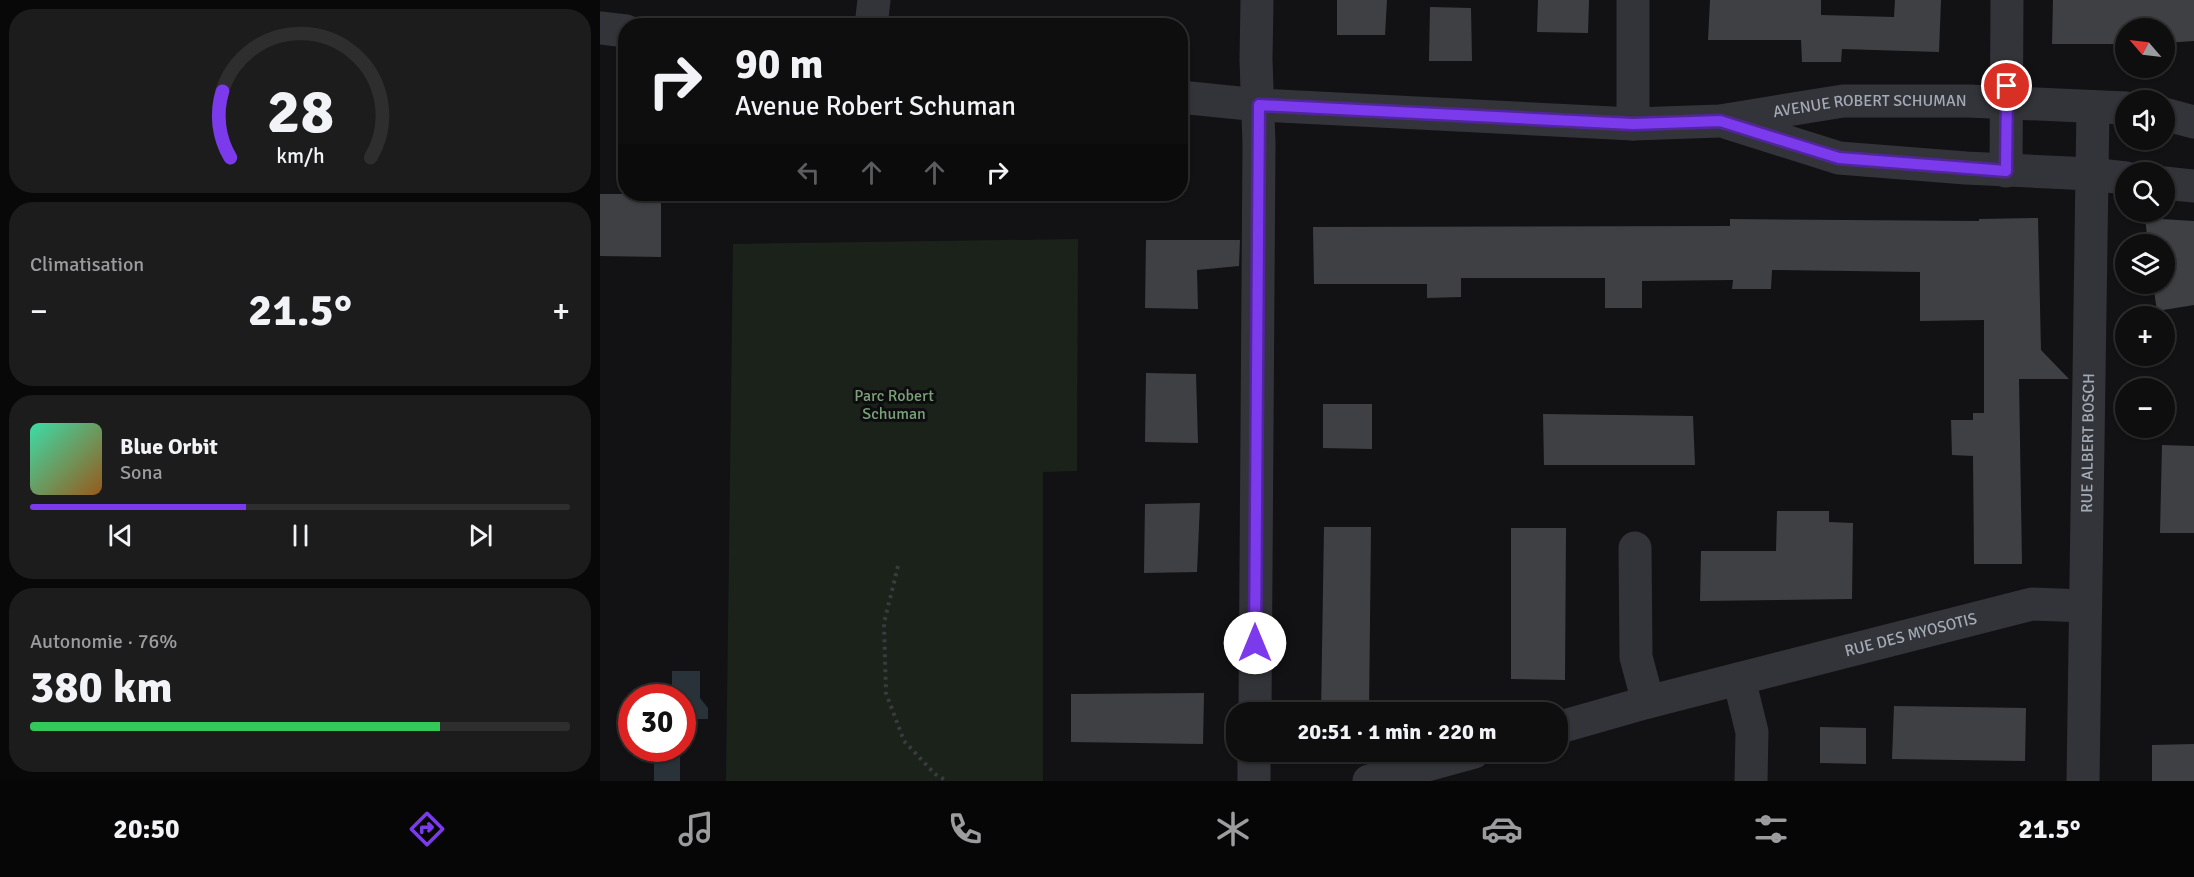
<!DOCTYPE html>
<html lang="fr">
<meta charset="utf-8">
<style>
body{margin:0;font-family:Signika,sans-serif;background:#1c1c1d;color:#f1f3f6;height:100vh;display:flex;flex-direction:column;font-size:22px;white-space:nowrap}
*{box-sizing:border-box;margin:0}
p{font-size:20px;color:#9b9c9e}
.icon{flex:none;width:33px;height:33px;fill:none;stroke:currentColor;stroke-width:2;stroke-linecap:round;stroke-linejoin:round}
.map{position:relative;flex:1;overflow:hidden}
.side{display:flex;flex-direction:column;gap:9px;padding:9px;background:#080808;width:600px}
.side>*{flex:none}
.top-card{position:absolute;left:18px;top:18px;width:570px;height:183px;border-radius:24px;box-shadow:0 2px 4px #0004,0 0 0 2px #2e2e2f;background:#0e0e0f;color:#f1f3f6;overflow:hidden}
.needle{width:39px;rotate:298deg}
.tools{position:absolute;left:1515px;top:18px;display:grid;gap:12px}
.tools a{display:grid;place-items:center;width:60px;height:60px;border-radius:50%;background:#0e0e0f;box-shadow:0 2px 4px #0004,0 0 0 2px #2e2e2f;font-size:30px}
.speed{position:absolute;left:18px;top:684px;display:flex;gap:12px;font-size:30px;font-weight:700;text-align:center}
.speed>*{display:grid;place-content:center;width:78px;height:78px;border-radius:50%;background:#0e0e0f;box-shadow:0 2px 4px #0004,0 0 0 2px #2e2e2f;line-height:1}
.speed .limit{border:9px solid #d22;background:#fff;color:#111}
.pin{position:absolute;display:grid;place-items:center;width:51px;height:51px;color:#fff;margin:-26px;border:3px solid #fff;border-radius:50%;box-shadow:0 2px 6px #0007}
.me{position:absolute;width:66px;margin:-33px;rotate:0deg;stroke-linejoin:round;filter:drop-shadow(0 0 4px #0008)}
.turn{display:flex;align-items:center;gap:21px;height:126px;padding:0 18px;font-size:27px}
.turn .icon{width:78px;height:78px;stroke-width:2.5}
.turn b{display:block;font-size:42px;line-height:51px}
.lanes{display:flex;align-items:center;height:57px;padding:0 18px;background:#0003;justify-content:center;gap:30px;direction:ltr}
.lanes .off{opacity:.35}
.big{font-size:45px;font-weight:700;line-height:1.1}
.side .widget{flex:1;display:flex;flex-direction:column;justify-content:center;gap:9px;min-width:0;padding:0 21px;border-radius:24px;background:#1c1c1d}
.side .dial{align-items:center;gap:0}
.dial svg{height:156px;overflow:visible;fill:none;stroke:#2e2e2f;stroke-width:7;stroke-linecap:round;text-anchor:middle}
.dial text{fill:#f1f3f6;stroke:none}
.song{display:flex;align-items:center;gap:18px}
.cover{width:72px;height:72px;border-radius:9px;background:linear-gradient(135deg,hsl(160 70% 55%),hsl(30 70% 35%))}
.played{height:6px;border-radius:3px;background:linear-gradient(90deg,#7c3aed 40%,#2e2e2f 40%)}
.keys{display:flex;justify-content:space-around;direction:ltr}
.heat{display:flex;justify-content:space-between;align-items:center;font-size:33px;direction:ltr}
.charge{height:9px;border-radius:4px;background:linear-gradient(90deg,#34c759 76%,#2e2e2f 0)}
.trip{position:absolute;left:626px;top:702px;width:342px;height:60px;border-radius:24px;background:#0e0e0f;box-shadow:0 2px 4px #0004,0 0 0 2px #2e2e2f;font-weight:700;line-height:60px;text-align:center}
.menu{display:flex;height:96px;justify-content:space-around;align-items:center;background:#060606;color:#9b9c9e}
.menu .icon{width:42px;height:42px}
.menu .current{color:#7c3aed}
.menu b{font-size:27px;color:#f1f3f6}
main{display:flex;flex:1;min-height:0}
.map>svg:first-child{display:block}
.green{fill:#1a221a}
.water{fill:#283238}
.building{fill:#3e4044}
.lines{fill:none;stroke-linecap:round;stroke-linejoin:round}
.path{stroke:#393b40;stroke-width:4;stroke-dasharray:3 4.5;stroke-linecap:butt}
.minor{stroke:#333439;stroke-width:33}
.route-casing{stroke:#51269a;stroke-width:15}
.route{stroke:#7c3aed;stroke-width:10}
.labels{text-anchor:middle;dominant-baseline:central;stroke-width:6;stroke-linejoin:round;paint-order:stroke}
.street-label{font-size:16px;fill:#a3aab5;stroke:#0d0d0f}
.park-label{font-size:16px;fill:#7aa178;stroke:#0d0d0f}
</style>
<main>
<section class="side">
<div class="widget dial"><svg viewBox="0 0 100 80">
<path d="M14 69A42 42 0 1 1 86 69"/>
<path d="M14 69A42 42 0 0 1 10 35" stroke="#7c3aed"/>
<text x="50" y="56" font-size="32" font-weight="700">28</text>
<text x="50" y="72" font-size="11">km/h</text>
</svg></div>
<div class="widget"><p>Climatisation</p>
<div class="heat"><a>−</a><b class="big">21.5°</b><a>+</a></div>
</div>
<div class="widget">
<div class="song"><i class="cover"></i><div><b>Blue Orbit</b><p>Sona</p></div></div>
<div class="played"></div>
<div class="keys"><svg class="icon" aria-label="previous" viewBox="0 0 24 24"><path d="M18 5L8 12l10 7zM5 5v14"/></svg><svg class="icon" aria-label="pause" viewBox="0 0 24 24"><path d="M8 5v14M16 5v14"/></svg><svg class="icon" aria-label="next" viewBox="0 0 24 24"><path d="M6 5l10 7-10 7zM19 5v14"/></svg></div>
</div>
<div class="widget"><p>Autonomie · 76%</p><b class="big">380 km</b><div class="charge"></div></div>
</section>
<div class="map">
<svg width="1594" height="781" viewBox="0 0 1594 781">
<rect width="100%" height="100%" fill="#121214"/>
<polygon class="green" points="478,239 477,471 443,472 443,781 126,781 133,244"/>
<g class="water">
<polygon points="72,671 100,671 100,698 108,708 108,719 83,719 82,698 72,697"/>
<rect x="54" y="751" width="26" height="30"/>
</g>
<g class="building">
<polygon points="737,0 787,0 785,35 737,35"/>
<polygon points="938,0 989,0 988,33 937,32"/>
<polygon points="1110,0 1221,0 1221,15 1294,17 1295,0 1341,0 1339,52 1242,49 1241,62 1202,62 1201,40 1108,40"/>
<polygon points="1453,0 1594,0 1594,41 1564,43 1564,28 1526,28 1526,44 1452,44"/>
<polygon points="830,7 871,8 872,61 829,61"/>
<polygon points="0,194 61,194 61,257 0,256"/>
<polygon points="1438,218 1441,350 1469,379 1419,379 1422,564 1374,564 1373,456 1352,455 1351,420 1373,420 1373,413 1384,413 1384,320 1320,321 1320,272 1172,270 1171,289 1132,289 1133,280 1042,281 1042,308 1005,308 1005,278 861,278 861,297 827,298 827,284 714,284 713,227 1130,226 1130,219 1379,221 1379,219"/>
<polygon points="1545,218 1594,221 1594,305 1557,311 1553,284 1564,284 1564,244 1548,244"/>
<polygon points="546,240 640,240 639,266 597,270 598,309 545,308"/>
<polygon points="546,373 596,374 598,443 545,442"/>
<polygon points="723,404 772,404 772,449 723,448"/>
<polygon points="943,414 1093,416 1095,465 944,465"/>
<polygon points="1562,445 1594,446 1594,533 1560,533"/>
<polygon points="600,503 597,572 544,573 545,504"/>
<polygon points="1177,511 1229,511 1229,522 1253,523 1252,599 1100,601 1101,551 1176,551"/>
<polygon points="724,527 771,527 769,712 721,712"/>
<polygon points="911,528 966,528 965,680 911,679"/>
<polygon points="604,693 603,744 471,742 471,694"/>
<polygon points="1294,706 1426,708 1425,761 1292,759"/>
<polygon points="1220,727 1266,728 1266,764 1220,763"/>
<polygon points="1594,744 1594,781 1552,781 1552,745"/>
</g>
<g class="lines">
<polyline class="path" points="298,566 284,623 286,693 304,741 335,774 347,781"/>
<g class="minor">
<polyline points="1033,0 1033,124"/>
<polyline points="271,26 274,0"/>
<polyline points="0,28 26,31"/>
<path id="s1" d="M580,97l79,8 374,19 87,-3 123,-20h126l157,7"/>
<polyline points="1564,114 1594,122"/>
<polyline points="1128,123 1239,158 1366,168 1490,174 1526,178"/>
<polyline points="1406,171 1407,0"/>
<polyline points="1564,183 1594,186"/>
<polyline points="1035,548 1036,657 1048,702"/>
<polyline points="1139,679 1152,732 1151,781"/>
<polyline points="655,712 659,144 656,60 657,0"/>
<path id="s2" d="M957,728l91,-26 384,-98 53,2"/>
<polyline points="654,781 654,752"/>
<polyline points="769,781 874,752"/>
<path id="s3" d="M1483,781l10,-674"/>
</g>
</g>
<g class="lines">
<g class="route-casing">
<polyline id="route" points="655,643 659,105 1033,124 1120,121 1239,158 1406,171 1407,86"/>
</g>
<use href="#route" class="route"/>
</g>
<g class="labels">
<g class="street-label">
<text stroke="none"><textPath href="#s1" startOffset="692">AVENUE ROBERT SCHUMAN</textPath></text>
<text stroke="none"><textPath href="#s3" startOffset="338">RUE ALBERT BOSCH</textPath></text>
<text stroke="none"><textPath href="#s2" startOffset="366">RUE DES MYOSOTIS</textPath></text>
</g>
<g class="park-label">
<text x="294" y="396">Parc Robert<tspan x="294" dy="18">Schuman</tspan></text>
</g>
</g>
</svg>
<div class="tools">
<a><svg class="needle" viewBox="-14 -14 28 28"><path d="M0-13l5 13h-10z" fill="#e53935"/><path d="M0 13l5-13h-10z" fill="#9b9c9e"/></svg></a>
<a><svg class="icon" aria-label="sound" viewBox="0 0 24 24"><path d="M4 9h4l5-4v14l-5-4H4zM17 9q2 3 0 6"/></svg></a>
<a><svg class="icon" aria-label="search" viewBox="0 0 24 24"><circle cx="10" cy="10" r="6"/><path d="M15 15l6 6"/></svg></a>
<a><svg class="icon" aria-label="layers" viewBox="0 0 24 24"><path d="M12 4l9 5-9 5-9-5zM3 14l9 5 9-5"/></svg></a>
<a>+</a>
<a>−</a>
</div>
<div class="speed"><div class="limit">30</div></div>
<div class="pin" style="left:1407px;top:86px;background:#d93025"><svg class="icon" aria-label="arrive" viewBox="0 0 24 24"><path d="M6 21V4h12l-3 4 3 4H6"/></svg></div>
<svg class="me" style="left:655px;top:643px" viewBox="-20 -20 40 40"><circle r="19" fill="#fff"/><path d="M0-13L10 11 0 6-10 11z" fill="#7c3aed"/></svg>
<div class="trip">20:51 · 1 min · 220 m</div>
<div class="top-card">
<div class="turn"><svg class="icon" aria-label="right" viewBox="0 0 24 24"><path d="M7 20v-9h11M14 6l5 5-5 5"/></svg><div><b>90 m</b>Avenue Robert Schuman</div></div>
<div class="lanes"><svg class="icon off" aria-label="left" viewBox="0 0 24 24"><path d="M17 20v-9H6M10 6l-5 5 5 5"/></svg><svg class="icon off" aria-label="ahead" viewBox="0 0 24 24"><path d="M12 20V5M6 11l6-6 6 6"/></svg><svg class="icon off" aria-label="ahead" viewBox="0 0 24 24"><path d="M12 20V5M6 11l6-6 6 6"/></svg><svg class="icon" aria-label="right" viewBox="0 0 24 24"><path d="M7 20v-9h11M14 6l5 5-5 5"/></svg></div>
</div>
</div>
</main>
<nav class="menu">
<b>20:50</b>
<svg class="icon current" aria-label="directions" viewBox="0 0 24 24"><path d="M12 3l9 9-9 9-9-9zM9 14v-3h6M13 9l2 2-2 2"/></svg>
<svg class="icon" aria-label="music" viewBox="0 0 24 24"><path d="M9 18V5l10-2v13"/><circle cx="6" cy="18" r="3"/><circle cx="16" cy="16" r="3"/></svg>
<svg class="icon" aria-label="phone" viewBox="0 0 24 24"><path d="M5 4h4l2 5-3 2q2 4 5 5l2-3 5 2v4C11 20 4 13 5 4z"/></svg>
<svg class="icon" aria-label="climate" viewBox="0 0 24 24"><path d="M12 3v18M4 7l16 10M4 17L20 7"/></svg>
<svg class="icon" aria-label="car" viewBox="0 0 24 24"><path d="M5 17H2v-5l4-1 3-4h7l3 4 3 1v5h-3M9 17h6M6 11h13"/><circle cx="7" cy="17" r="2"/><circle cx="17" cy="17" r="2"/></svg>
<svg class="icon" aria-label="filters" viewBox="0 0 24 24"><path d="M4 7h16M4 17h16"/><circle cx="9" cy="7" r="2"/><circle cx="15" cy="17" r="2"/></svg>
<b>21.5°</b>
</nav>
